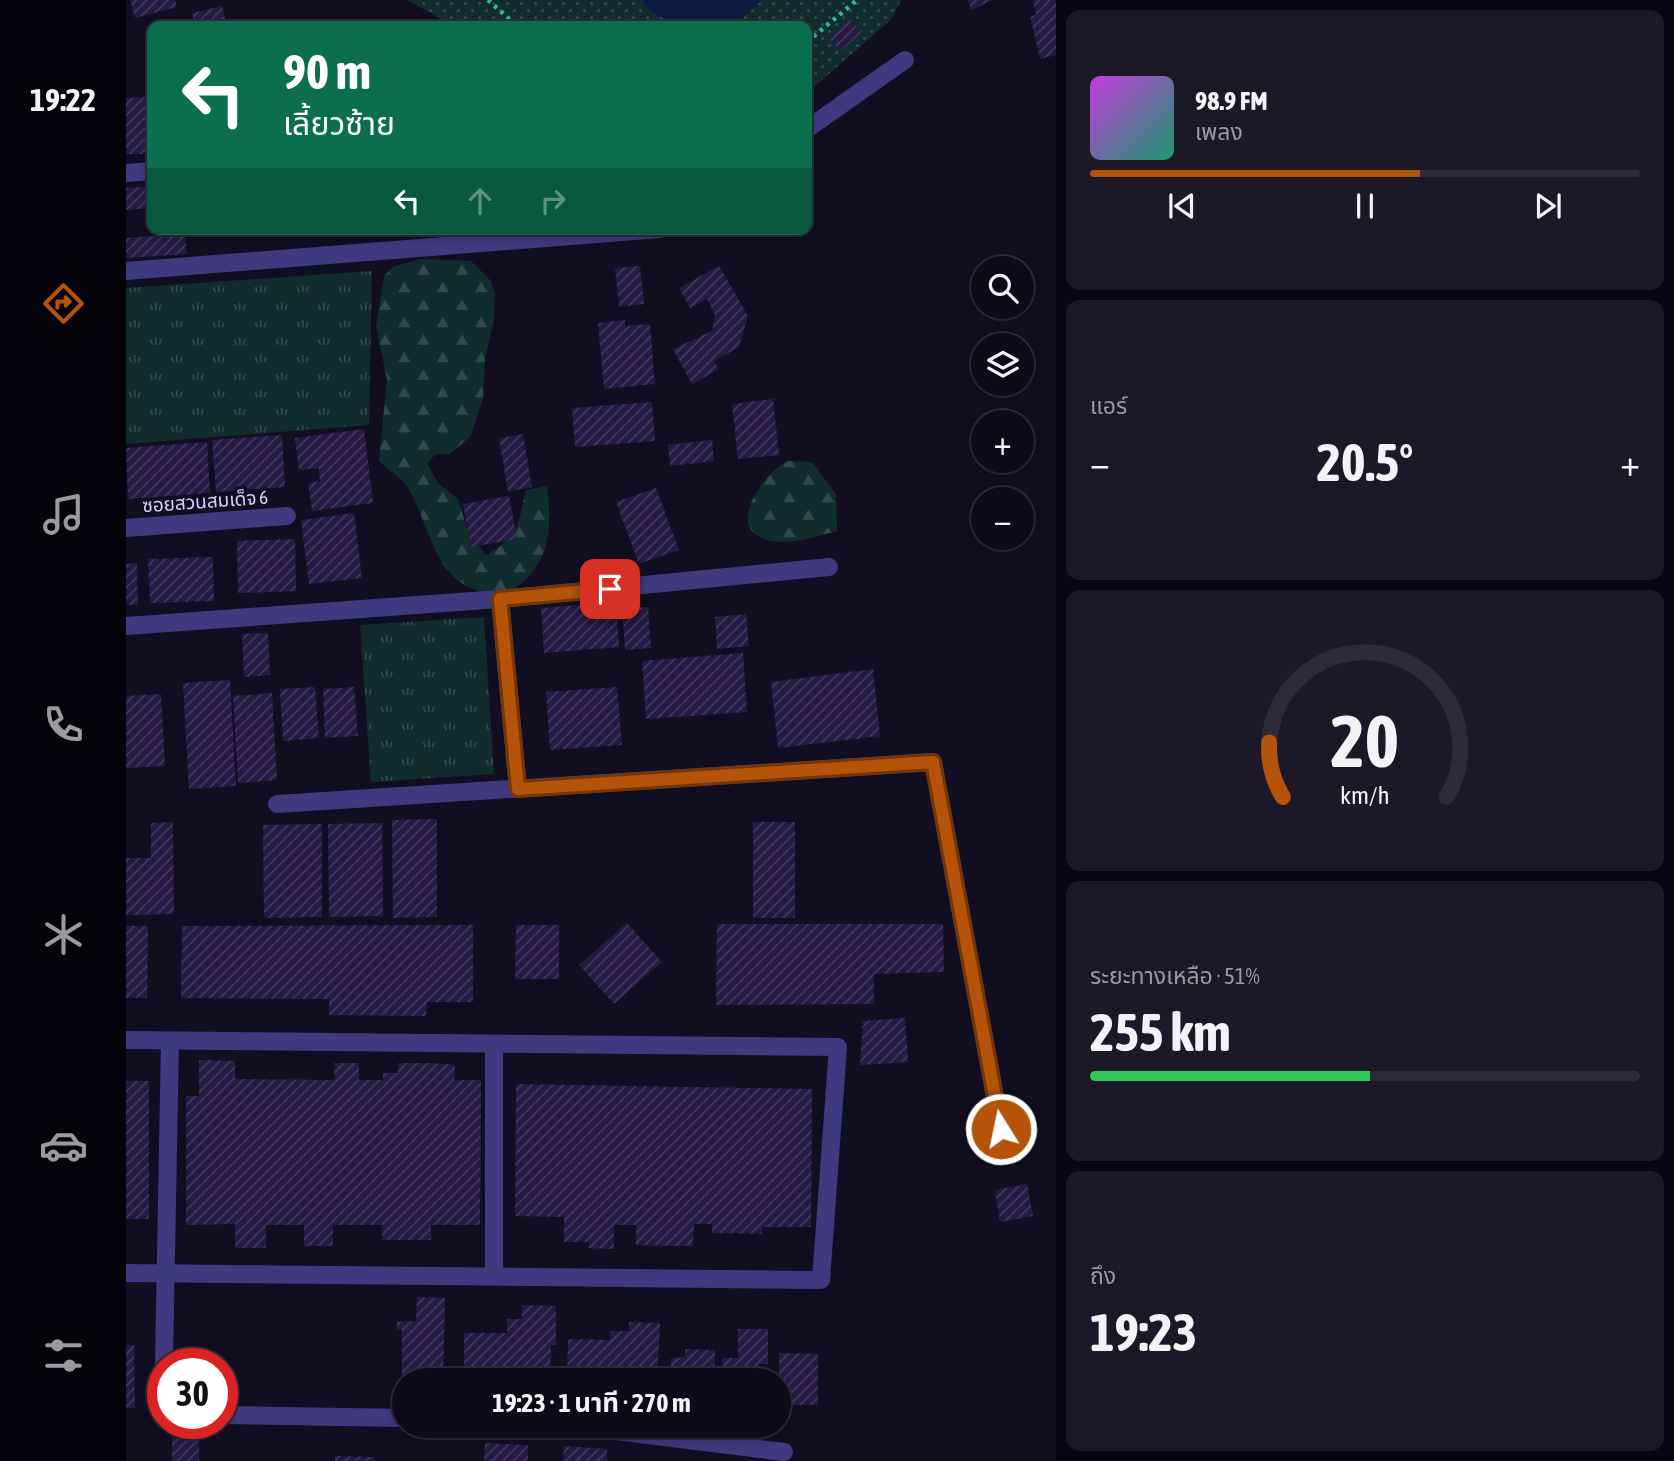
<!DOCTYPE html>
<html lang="th">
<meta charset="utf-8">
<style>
body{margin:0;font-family:"Asap Condensed","Noto Sans Thai",sans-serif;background:#1c1827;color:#f1f3f6;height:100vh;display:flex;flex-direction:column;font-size:26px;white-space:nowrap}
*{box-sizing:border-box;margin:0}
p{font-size:23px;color:#9b9aa2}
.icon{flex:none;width:38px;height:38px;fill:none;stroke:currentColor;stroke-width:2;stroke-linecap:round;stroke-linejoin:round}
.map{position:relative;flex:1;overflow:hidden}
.details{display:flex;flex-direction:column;gap:10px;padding:10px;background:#08060e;width:618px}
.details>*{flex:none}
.banner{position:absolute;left:21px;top:21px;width:665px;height:214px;border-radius:14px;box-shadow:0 4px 10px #0003,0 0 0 2px #2e2b39;background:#0b6e4f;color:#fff;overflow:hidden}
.buttons{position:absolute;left:845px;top:256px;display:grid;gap:14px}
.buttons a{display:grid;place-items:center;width:63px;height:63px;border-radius:50%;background:#0e0a1a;box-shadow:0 4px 10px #0003,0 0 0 2px #2e2b39;font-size:35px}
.speed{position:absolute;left:21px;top:1348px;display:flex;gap:14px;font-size:35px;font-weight:700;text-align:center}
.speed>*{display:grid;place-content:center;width:91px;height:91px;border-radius:50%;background:#0e0a1a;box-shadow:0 4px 10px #0003,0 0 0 2px #2e2b39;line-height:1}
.speed .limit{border:10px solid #d22;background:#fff;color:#111}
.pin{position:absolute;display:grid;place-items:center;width:60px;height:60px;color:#fff;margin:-30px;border-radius:14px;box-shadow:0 4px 10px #0006}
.me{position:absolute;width:77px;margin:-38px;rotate:350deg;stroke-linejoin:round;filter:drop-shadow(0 0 5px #0008)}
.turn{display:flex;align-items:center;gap:24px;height:147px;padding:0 21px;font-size:32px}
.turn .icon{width:91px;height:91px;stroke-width:2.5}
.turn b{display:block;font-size:49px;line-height:60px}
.lanes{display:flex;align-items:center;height:66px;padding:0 21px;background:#0003;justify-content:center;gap:35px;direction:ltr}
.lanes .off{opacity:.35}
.big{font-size:52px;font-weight:700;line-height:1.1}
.details .widget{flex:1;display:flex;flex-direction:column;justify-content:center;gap:10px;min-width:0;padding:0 24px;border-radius:14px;background:#1c1827}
.details .dial{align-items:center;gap:0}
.dial svg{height:182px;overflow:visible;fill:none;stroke:#2e2b39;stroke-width:7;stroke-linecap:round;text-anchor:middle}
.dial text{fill:#f1f3f6;stroke:none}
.song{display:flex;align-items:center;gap:21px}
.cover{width:84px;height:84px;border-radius:10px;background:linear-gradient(135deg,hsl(290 70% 55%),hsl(160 70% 35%))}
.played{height:7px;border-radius:4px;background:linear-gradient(90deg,#b45309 60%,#2e2b39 60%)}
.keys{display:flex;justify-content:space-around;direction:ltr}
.heat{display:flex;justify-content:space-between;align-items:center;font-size:38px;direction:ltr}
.charge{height:10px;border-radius:5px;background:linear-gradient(90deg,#34c759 51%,#2e2b39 0)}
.trip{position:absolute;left:266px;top:1368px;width:399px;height:70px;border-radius:35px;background:#0e0a1a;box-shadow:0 4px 10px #0003,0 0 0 2px #2e2b39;font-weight:700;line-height:70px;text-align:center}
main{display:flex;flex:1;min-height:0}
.dock{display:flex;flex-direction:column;width:126px;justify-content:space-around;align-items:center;background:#06040a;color:#9b9aa2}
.dock .icon{width:49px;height:49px}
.dock .selected{color:#b45309}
.dock b{font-size:32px;color:#f1f3f6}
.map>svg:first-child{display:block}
.grass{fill:url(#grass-tufts)}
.forest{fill:url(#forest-firs)}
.park{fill:url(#park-dots)}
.water{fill:#0a1b3f}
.building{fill:url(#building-hatch)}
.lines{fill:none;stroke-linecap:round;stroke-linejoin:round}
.path{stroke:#30b2af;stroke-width:4.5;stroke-dasharray:3.5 5;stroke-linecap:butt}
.minor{stroke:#3f3980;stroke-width:18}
.route-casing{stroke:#753606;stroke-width:18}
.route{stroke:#b45309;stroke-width:12}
.labels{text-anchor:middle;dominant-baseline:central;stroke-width:7;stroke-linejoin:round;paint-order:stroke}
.street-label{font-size:19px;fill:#d7d0fe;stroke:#120e22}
</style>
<main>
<nav class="dock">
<b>19:22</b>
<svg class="icon selected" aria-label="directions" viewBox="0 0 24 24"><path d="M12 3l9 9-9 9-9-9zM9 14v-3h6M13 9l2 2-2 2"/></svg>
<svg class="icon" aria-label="music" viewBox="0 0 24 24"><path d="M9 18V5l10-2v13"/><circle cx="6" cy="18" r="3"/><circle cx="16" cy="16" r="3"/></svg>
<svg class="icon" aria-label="phone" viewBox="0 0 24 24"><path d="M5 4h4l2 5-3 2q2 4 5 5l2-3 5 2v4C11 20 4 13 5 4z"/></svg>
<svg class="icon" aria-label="climate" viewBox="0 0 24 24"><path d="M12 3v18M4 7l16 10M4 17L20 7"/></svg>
<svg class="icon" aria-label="car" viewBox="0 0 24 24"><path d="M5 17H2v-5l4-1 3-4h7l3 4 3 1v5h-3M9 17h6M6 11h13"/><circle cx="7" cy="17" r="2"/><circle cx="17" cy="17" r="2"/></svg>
<svg class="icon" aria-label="filters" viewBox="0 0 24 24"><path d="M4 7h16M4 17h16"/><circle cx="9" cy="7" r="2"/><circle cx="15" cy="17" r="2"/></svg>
</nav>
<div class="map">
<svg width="931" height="1461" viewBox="0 0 931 1461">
<defs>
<pattern id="grass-tufts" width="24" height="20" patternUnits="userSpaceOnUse" patternTransform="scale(1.75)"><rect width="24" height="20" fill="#112c2c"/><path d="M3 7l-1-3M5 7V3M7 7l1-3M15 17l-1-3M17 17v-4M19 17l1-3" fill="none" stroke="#334a4c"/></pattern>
<pattern id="forest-firs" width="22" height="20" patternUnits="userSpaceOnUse" patternTransform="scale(1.75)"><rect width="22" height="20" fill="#112c2c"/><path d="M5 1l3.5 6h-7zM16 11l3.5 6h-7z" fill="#334a4c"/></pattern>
<pattern id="park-dots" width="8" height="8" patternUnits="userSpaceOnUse" patternTransform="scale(1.75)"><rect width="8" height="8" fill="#112c2c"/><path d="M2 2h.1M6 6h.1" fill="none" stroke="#334a4c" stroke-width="1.8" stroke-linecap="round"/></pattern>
<pattern id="building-hatch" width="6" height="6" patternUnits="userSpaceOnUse" patternTransform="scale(1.75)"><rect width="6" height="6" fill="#241a43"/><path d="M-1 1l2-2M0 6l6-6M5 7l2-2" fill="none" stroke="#433a5f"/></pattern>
</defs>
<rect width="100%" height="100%" fill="#120e22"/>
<g class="grass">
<polygon points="246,271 243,425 0,444 0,288"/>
<polygon points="358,617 368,774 245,782 234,625"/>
</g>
<g class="forest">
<path d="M293,259l52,2 19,19 5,12 -1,27 -9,39 -2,41 -13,38 -20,17h-14l-9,9 11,20 20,16 10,33 18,23c33,-18 32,-30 40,-65l21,-4c4,35 5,69 -22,94 -13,12 -21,15 -38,13 -52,-9 -56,-63 -77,-102 -6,-11 -21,-21 -31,-30l8,-82 -11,-52 8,-51 9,-9z"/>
<path d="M661,461l25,1 24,32 1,37c-19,5 -50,15 -70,9 -44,-13 -2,-67 20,-79z"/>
</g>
<polygon class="park" points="281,0 775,0 765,20 681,93 681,26 328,26"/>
<path class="water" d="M516,0h120l-28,26c-34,0 -70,5 -92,-26z"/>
<g class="building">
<polygon points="4,0 49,0 51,7 9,18"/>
<polygon points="841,0 866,0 846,10"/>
<polygon points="907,0 931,0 931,55 914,59 904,16 910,15"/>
<polygon points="96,6 101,26 69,26 66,13"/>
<polygon points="723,19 736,32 715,51 703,38"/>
<polygon points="26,97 26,154 0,154 0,98"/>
<polygon points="26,186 26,208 0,210 0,188"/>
<polygon points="59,234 61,254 0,258 0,238"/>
<polygon points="514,266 518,304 493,307 489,268"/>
<polygon points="593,266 622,316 613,347 588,361 593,369 566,384 547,349 586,331 589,315 581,299 564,308 553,288"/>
<polygon points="499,320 499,326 524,324 529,384 478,389 472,323"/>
<polygon points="647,399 653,455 612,459 606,404"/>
<polygon points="526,402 529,441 449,447 446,408"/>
<polygon points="238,429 247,503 186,511 182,483 194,481 193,468 173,470 169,438"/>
<polygon points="397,434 406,487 382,492 373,438"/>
<polygon points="156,435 159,487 90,492 86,440"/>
<polygon points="586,440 588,461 544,466 542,445"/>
<polygon points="81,442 84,493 2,499 0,448"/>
<polygon points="530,488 553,550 513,564 490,502"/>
<polygon points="383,496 391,539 345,547 337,504"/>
<polygon points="228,513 236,578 183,584 175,520"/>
<polygon points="169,539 170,591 112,593 111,541"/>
<polygon points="87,557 88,601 24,603 22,559"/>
<polygon points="11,563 12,605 0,605 0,564"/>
<polygon points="490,602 493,647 418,653 415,608"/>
<polygon points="522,607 525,648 499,650 496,608"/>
<polygon points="620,614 623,646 591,649 589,617"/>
<polygon points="142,633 144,675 118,677 116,634"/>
<polygon points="617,653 621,712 520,719 516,661"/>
<polygon points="747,669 754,736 652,748 645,682"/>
<polygon points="104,680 110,786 63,789 57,683"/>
<polygon points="189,687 193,738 157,741 154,689"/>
<polygon points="228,687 232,736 199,738 197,689"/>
<polygon points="491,687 496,745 424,750 420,692"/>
<polygon points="146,693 151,780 112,783 107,696"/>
<polygon points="35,694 39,766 0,768 0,696"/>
<polygon points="311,819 311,917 267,918 266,820"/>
<polygon points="47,822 48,914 0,915 0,858 25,858 25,823"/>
<rect x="627" y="822" width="42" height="96"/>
<polygon points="256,823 257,916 203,917 202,824"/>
<polygon points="196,824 196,917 138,918 137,825"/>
<polygon points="501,923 536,962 488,1004 453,965"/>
<polygon points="591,924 817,924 818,972 748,974 748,1004 590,1005"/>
<polygon points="347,925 347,1002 301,1002 300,1016 203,1015 203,999 55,998 56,926"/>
<polygon points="390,925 433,925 433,979 389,979"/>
<polygon points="0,926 22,926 21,998 0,998"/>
<polygon points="779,1018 782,1062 734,1065 737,1021"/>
<polygon points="73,1060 109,1061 109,1079 208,1080 208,1063 233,1063 233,1080 257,1080 257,1073 272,1073 272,1063 306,1063 329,1065 328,1080 355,1080 354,1225 305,1225 305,1240 256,1240 256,1225 207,1225 207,1246 178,1246 178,1225 140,1225 140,1248 109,1248 109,1224 60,1225 60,1096 73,1096"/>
<rect x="0" y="1081" width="23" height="138"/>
<polygon points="390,1084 686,1089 685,1227 636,1227 636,1234 586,1233 586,1224 568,1224 567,1246 537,1246 510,1245 510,1225 488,1225 488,1249 462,1248 463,1242 438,1242 438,1217 389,1216"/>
<polygon points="901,1184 907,1216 874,1222 869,1190"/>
<polygon points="291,1297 319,1298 317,1381 276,1381 276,1330 271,1329 271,1322 290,1321"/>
<polygon points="396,1305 430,1306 430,1345 425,1345 424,1381 338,1381 338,1333 381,1333 381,1319 396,1319"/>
<polygon points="503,1322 534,1323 531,1381 441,1381 442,1339 484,1340 485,1331 503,1331"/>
<polygon points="612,1329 642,1329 642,1364 633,1364 633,1381 595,1381 596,1358 612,1358"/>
<polygon points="0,1345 8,1345 9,1408 0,1408"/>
<polygon points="559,1349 589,1350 588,1381 545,1381 545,1358 559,1357"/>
<polygon points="653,1353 692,1354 692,1405 653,1405"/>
<rect x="46" y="1432" width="27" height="29"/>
<polygon points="359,1443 402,1445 402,1461 358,1461"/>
<polygon points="438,1446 481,1449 481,1461 437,1461"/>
<polygon points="209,1456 249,1457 248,1461 209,1461"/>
</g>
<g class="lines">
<g class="path">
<polyline points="362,0 391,26"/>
<polyline points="681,42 731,0"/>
</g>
<g class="minor">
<polyline points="681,129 779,60"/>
<polyline points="0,173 26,171"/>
<polyline points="0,271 534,229"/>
<polyline points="0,528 161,516"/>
<polyline points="374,599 392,789"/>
<polyline points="0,626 374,599 703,567"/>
<polyline points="151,804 807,762 875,1129"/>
<polyline points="0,1040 712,1047 695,1280 0,1273"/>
<polyline points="368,1276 368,1044"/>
<polyline points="37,1414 44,1041"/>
<polyline points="96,1415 278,1418"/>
<polyline points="449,1426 658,1452"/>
</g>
</g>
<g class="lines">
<g class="route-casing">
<polyline id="route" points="484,589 374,599 392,789 807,762 875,1129"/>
</g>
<use href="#route" class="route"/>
</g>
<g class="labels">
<g class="street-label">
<text transform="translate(79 501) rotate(-4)">ซอยสวนสมเด็จ 6</text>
</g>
</g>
</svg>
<div class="buttons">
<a><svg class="icon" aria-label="search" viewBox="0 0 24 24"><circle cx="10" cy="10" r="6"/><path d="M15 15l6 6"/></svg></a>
<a><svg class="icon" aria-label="layers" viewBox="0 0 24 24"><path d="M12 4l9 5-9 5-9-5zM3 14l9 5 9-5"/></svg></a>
<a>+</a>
<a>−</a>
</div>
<div class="speed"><div class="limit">30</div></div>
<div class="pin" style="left:484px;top:589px;background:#d93025"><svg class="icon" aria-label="arrive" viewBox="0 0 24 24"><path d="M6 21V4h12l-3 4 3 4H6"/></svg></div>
<svg class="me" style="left:875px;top:1129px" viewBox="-20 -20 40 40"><circle r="17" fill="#b45309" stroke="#fff" stroke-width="3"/><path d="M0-11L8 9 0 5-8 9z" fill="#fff"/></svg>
<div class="trip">19:23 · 1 นาที · 270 m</div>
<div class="banner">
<div class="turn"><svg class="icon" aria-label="left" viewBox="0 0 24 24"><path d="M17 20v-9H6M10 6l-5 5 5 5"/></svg><div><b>90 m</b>เลี้ยวซ้าย</div></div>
<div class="lanes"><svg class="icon" aria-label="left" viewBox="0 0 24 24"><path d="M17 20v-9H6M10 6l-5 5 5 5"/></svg><svg class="icon off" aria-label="ahead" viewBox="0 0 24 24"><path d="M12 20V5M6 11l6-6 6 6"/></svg><svg class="icon off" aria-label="right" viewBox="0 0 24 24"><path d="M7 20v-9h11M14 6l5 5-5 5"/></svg></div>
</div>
</div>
<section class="details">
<div class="widget">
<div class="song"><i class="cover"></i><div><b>98.9 FM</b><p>เพลง</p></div></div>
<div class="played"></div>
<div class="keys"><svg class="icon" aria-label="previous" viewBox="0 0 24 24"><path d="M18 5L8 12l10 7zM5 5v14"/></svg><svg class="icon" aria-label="pause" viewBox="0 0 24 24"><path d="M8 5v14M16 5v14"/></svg><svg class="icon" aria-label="next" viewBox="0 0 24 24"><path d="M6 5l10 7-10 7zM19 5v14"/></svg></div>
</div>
<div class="widget"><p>แอร์</p>
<div class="heat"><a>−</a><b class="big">20.5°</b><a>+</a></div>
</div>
<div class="widget dial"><svg viewBox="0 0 100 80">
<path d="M14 69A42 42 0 1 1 86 69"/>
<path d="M14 69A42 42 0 0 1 8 45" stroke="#b45309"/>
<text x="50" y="56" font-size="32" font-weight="700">20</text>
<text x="50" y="72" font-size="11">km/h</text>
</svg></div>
<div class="widget"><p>ระยะทางเหลือ · 51%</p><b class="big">255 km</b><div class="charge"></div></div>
<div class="widget"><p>ถึง</p><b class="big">19:23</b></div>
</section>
</main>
